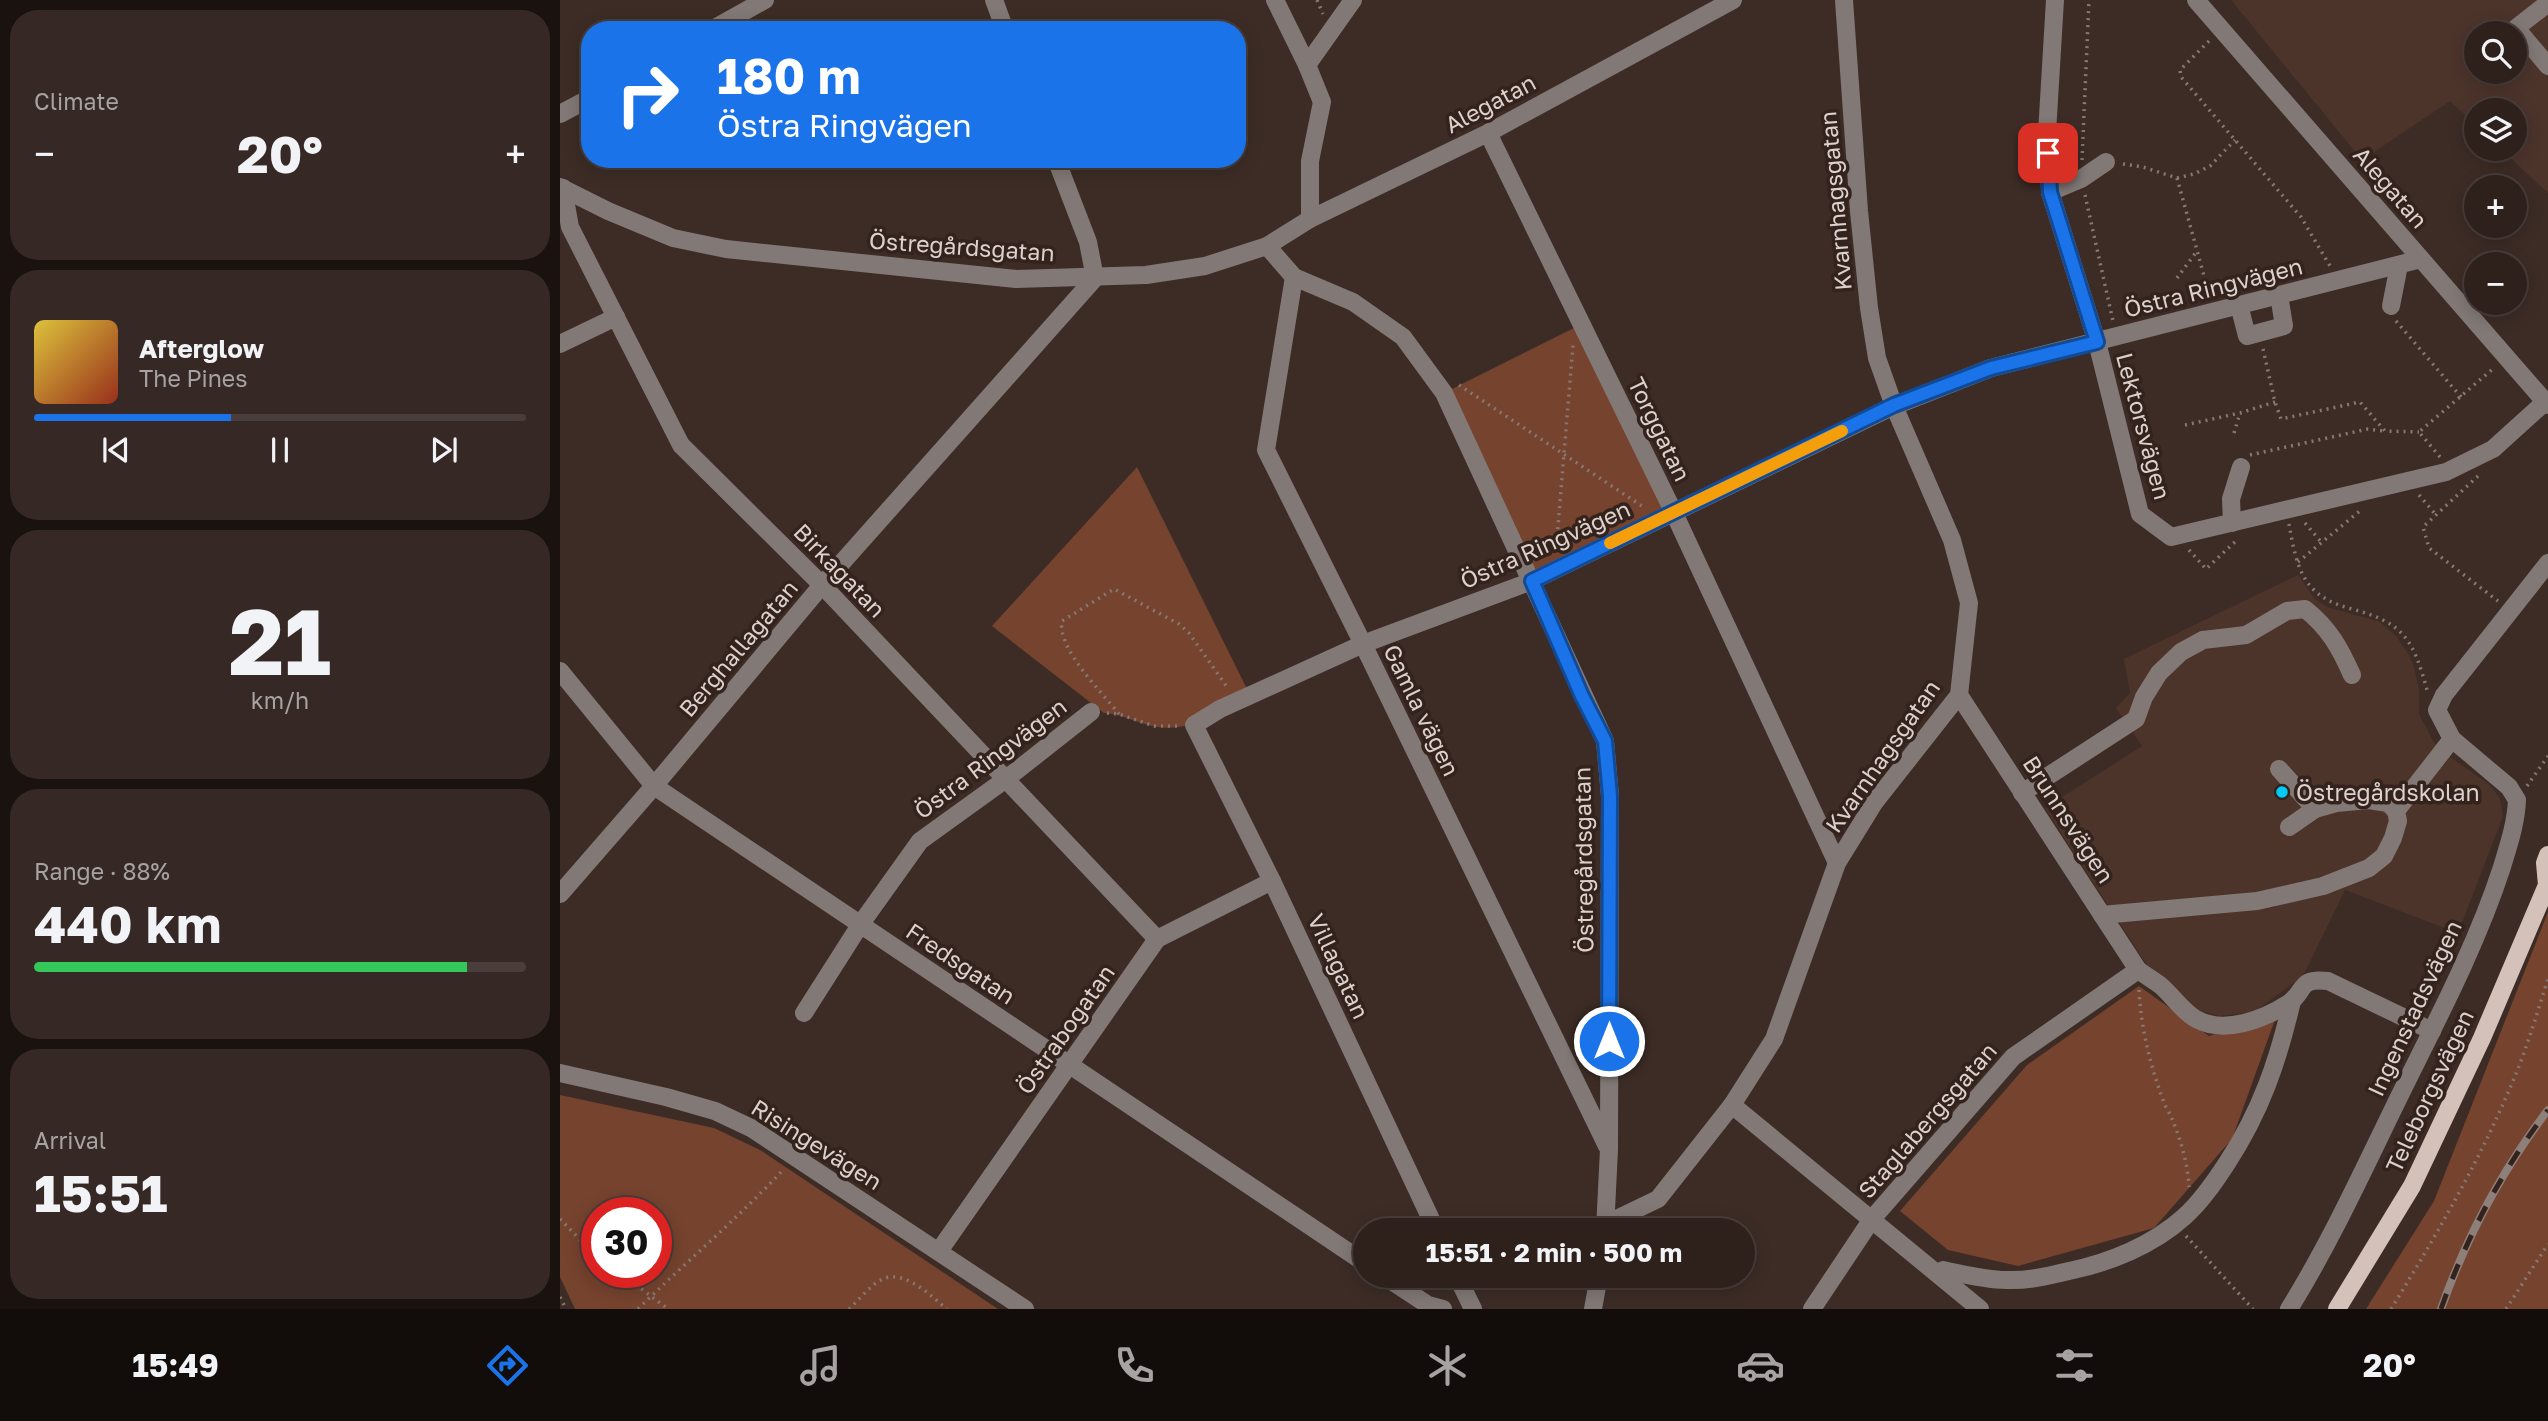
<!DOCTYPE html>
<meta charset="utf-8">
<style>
body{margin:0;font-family:"Golos Text",sans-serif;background:#362925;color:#f1f3f6;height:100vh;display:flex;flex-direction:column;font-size:26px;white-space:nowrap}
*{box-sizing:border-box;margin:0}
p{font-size:23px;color:#a7a3a3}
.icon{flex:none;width:38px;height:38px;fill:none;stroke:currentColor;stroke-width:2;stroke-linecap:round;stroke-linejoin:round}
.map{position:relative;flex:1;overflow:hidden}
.panel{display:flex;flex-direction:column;gap:10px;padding:10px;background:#19120f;width:560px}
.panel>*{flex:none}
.banner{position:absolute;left:21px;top:21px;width:665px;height:147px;border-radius:28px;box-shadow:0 4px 18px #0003,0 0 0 2px #493e3b;background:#1a73e8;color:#fff;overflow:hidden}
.tools{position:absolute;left:1904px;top:21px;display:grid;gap:14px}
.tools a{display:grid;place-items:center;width:63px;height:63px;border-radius:50%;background:#2e211c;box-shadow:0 4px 18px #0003,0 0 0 2px #493e3b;font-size:35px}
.speed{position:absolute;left:21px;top:1197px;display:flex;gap:14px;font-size:35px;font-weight:700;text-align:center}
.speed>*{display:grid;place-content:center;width:91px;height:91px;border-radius:50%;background:#2e211c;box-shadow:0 4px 18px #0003,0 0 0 2px #493e3b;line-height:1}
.speed .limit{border:10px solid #d22;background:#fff;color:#111}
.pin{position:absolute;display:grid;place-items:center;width:60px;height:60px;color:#fff;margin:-30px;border-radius:14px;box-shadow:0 4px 10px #0006}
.me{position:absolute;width:77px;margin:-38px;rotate:0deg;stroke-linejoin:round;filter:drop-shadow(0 0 5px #0008)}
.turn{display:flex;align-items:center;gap:24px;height:147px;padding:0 21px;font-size:32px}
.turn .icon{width:91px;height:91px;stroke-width:2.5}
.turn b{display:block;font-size:49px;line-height:60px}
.big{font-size:52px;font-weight:700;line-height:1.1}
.panel .card{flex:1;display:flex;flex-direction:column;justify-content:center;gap:10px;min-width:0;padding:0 24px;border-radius:28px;background:#362925}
.panel .dial{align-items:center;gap:0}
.dial b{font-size:91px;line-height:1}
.song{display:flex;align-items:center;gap:21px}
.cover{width:84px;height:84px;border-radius:10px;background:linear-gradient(135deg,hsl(50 70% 55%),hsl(10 70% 35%))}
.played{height:7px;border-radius:4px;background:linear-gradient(90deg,#1a73e8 40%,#493e3b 40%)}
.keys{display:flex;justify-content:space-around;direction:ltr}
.heat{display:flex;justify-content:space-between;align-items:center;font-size:38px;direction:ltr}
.charge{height:10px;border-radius:5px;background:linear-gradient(90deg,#34c759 88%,#493e3b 0)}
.trip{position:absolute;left:793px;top:1218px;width:402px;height:70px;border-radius:35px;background:#2e211c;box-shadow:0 4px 18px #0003,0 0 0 2px #493e3b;font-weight:700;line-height:70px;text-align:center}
.menu{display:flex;height:112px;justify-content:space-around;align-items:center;background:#120d0b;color:#a7a3a3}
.menu .icon{width:49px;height:49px}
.menu .current{color:#1a73e8}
.menu b{font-size:32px;color:#f1f3f6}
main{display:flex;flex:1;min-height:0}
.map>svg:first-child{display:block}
.built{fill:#4c342b;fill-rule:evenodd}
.green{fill:#76432e;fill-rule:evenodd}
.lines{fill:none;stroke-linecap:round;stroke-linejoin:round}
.path{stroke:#867873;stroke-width:3.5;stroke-dasharray:2 5;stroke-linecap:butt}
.minor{stroke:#827976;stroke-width:18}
.major{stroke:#d4c2ba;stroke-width:18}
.rail-casing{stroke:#8d7f7a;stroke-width:8}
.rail{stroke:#33231c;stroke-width:5;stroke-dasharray:16;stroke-linecap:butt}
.route-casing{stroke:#114b97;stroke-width:18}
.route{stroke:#1a73e8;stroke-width:12}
.slow{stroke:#f59e0b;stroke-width:12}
.poi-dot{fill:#03cbf9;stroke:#33231c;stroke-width:2.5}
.labels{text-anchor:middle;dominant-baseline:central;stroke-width:7;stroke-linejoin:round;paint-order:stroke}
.street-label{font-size:23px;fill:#dcd1cd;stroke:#33231c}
.poi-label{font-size:23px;fill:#dcd1cd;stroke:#33231c;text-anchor:start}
</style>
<main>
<section class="panel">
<div class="card"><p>Climate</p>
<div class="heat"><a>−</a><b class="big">20°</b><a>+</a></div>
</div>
<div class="card">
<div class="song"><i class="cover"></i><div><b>Afterglow</b><p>The Pines</p></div></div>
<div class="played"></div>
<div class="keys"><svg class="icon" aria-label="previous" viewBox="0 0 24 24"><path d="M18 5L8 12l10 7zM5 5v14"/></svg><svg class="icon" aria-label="pause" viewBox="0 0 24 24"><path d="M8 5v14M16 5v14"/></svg><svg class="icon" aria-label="next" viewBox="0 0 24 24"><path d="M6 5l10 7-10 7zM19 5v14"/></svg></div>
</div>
<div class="card dial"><b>21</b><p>km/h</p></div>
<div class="card"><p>Range · 88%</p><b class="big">440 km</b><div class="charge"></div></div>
<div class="card"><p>Arrival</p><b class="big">15:51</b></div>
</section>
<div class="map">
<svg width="1988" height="1309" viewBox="0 0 1988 1309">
<rect width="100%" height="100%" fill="#3d2c26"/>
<g class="built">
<path d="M1671,0h317v193l-47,-44h14v-39h-39v15l-26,-24 -88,59zM1916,33h39v39h-39z"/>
<polygon points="1738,575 1755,599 1767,607 1820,622 1836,636 1849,655 1854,667 1859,690 1859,714 1872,739 1879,749 1930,785 1940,799 1943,816 1898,933 1785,890 1743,976 1694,1012 1659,1016 1630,1008 1588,967 1485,808 1582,746 1556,708 1570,693 1564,659"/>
</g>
<g class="green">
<polygon points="1022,324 1114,513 972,581 884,393"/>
<path d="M577,467l113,228c-30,17 -62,39 -98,31 -17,-4 -30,-12 -48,-13l-112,-87z"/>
<polygon points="1988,912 1988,1309 1806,1309 1874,1201"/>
<polygon points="1579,986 1649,1036 1717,1014 1672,1139 1594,1228 1458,1266 1388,1250 1340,1211 1467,1065"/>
<path d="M0,1095l154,33 46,22 238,159h-423l-15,-32zM37,1213h59v59h-59z"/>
</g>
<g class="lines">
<g class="path">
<polyline points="757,0 763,14"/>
<polyline points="1649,41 1620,70 1621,77 1741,217 1770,266"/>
<polyline points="1522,160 1529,0"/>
<polyline points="1563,164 1583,167 1617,178 1634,174 1650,166 1675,140"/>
<polyline points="1617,178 1649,294"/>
<polyline points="1525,195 1553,321"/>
<polyline points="1617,278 1637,251"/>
<polyline points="1836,321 1901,397"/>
<polyline points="1703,349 1715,402 1721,419 1800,402 1825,431 1859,432"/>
<polyline points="899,385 1085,508"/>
<polyline points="1625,425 1680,413 1715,402"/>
<polyline points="1674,433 1680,413"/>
<polyline points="1690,455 1808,429 1823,431"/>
<polyline points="1880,457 1859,432 1935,367"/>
<polyline points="1918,476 1863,527 1869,548 1938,601"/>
<polyline points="1859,495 1876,515"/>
<polyline points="1745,523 1762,543"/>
<path d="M1729,524c4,22 8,49 24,65 11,11 24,16 39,20 52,14 61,30 75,81"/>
<polyline points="996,550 1013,345"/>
<polyline points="1629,550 1646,569 1678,539"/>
<polyline points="1738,562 1801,510"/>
<polyline points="547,713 559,714 594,726 618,726"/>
<path d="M559,714c-17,-22 -62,-65 -57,-93l52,-32 65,35 10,9 38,54"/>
<polyline points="1967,786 1988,756"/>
<path d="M1579,990c2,38 11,74 24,110 2,7 7,13 9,19 9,21 16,46 17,68"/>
<polyline points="0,1219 37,1257"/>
<polyline points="1626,1236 1693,1309"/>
<polyline points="59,1272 108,1309"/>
<polyline points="0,1297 6,1309"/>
<path d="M78,1309c48,-47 99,-90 145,-139"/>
<path d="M289,1309c11,-10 21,-24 34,-30 22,-10 49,18 64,30"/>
<path d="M1831,1309c45,-73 89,-149 122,-228 14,-33 24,-68 35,-102"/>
<polyline points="1946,1309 1988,1244"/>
</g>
<g class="minor">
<polyline points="434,0 445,30"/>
<polyline points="715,0 747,65 762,102 750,161 750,219"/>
<polyline points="1495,0 1487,133 1490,192 1537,342 1580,514 1611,537 1886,472 1933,449 1985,402"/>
<polyline points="1636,0 1988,405"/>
<polyline points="1988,3 1956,28 1988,66"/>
<polyline points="151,30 205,0"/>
<polyline points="747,65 793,0"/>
<polyline points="0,114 30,98"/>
<polyline points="928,133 1114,513 1277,863"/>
<polyline points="496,159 528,242 535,278"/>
<polyline points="0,187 48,211 113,238 166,249 456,279 586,275 645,266 707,246 734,277 793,302 843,337 884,393 1045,741 1050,796 1049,1149 1045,1230"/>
<polyline points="3,188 10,227 121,445 262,585 597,939"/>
<polyline points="1490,192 1521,179 1546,162"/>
<polyline points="707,246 750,219 928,133 1173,0"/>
<polyline points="734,277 706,450 803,644 1047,1146"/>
<polyline points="1679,305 1687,336 1724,326 1719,295"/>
<polyline points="1831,306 1839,265"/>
<polyline points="0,344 56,317"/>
<polyline points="1672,523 1671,499 1681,467"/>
<polyline points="0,671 94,786 805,1263"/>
<polyline points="1399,695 1578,970"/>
<polyline points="1719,769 1755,809"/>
<path d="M1462,793l114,-74 8,-22 15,-24 22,-21 22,-12 43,-5 41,-24 18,-2c24,19 35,39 47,66"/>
<polyline points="1729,827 1755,809 1776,803 1809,800 1828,803 1836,811"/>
<polyline points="0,894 94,786 262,585 535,278"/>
<polyline points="1542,915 1697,901 1763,886 1809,868 1824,856 1833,838 1838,821 1836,811 1892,739"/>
<polyline points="244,1013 300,925 360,841 446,779 531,712"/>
<polyline points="0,1073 106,1097 155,1111 191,1128 465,1309"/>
<polyline points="1172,1105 1420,1309"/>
<polyline points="1046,1224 1098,1199 1172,1105 1214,1039 1277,863 1314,803 1399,695 1409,603 1392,540 1334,406 1317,358 1309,308 1299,211 1284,0"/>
<polyline points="876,1230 712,881 634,725 660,709 803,644 972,581 1334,406 1431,368 1861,259"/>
<polyline points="379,1251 597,939 712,881"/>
<path d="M1379,1274l4,-4c20,4 42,10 63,10 22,1 42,-4 63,-9 40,-8 84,-26 115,-54 17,-15 30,-34 43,-54 34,-52 51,-102 65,-162"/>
<polyline points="824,1276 868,1305 883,1309"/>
<polyline points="897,1276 913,1309"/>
<polyline points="1033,1309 1039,1276"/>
<path d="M1252,1309l60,-90 141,-162 125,-87c7,5 15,10 22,15 13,11 22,26 36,34 29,16 68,0 93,-16 18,-13 8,-25 39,-22l104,50"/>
<path d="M1729,1309c43,-69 77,-145 113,-218 36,-73 75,-147 100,-224 7,-23 14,-44 15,-67l-8,-13 -57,-48 -15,-29 7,-15 104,-132"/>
</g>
<polyline class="major" points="1777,1309 1852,1186 1922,1038 1987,885 1985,863 1988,855"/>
<g class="rail-casing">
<path id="rail" d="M1881,1309c25,-71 61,-139 107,-199"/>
</g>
<use href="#rail" class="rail"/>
</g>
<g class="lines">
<g class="route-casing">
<polyline id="route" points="1049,1041 1050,796 1045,741 1022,696 972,581 1334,405 1431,368 1537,342 1490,192 1488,153"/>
</g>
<use href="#route" class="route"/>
<polyline class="slow" points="1050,543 1282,431"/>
</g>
<circle class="poi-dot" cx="1722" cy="792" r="7"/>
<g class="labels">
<g class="street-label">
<text transform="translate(930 103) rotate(-28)">Alegatan</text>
<text transform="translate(1831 187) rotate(49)">Alegatan</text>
<text transform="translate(1275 201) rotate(-95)">Kvarnhagsgatan</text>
<text transform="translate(402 246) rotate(4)">Östregårdsgatan</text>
<text transform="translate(1653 287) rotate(-14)">Östra Ringvägen</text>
<text transform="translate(1584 426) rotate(75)">Lektorsvägen</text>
<text transform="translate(1100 429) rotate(64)">Torggatan</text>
<text transform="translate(985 544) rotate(-24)">Östra Ringvägen</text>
<text transform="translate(280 570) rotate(46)">Birkagatan</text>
<text transform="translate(178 648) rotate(-50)">Berghallagatan</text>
<text transform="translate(862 710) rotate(64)">Gamla vägen</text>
<text transform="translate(1322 756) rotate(-55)">Kvarnhagsgatan</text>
<text transform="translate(430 758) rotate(-37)">Östra Ringvägen</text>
<text transform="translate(1509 819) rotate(57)">Brunnsvägen</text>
<text transform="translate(1023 860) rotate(-91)">Östregårdsgatan</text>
<text transform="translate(401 963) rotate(34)">Fredsgatan</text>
<text transform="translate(779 966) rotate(65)">Villagatan</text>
<text transform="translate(1854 1008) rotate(-65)">Ingenstadsvägen</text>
<text transform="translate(505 1029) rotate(-55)">Östrabogatan</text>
<text transform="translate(1869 1091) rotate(-65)">Teleborgsvägen</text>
<text transform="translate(1367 1120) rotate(-49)">Staglabergsgatan</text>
<text transform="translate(257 1144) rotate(32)">Risingevägen</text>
</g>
<g class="poi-label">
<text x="1736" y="792">Östregårdskolan</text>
</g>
</g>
</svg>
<div class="tools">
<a><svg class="icon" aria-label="search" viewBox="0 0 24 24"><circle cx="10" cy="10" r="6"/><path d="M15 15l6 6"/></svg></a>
<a><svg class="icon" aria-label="layers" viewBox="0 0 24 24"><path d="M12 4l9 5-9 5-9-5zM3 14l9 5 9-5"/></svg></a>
<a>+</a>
<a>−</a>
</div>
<div class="speed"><div class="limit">30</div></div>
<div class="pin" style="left:1488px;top:153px;background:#d93025"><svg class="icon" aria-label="arrive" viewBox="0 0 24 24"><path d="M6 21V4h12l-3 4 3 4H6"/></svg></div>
<svg class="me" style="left:1049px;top:1041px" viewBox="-20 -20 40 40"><circle r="17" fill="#1a73e8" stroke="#fff" stroke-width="3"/><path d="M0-11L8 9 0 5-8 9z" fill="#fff"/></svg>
<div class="trip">15:51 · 2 min · 500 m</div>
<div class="banner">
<div class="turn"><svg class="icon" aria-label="right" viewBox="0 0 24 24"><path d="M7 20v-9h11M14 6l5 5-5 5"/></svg><div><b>180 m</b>Östra Ringvägen</div></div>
</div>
</div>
</main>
<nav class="menu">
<b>15:49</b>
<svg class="icon current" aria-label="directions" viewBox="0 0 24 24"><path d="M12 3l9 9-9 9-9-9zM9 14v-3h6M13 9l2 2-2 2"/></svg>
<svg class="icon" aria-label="music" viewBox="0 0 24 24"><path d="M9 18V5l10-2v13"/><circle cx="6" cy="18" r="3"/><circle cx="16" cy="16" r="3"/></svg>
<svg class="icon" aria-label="phone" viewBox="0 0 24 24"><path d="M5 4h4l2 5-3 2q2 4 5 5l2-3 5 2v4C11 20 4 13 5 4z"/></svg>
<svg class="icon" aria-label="climate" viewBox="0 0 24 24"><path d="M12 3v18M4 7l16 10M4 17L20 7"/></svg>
<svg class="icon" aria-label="car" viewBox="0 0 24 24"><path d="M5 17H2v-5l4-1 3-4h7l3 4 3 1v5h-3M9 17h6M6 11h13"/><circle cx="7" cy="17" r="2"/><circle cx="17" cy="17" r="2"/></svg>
<svg class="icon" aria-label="filters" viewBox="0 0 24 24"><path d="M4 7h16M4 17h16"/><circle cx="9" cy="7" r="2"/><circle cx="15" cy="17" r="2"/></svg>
<b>20°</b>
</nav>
